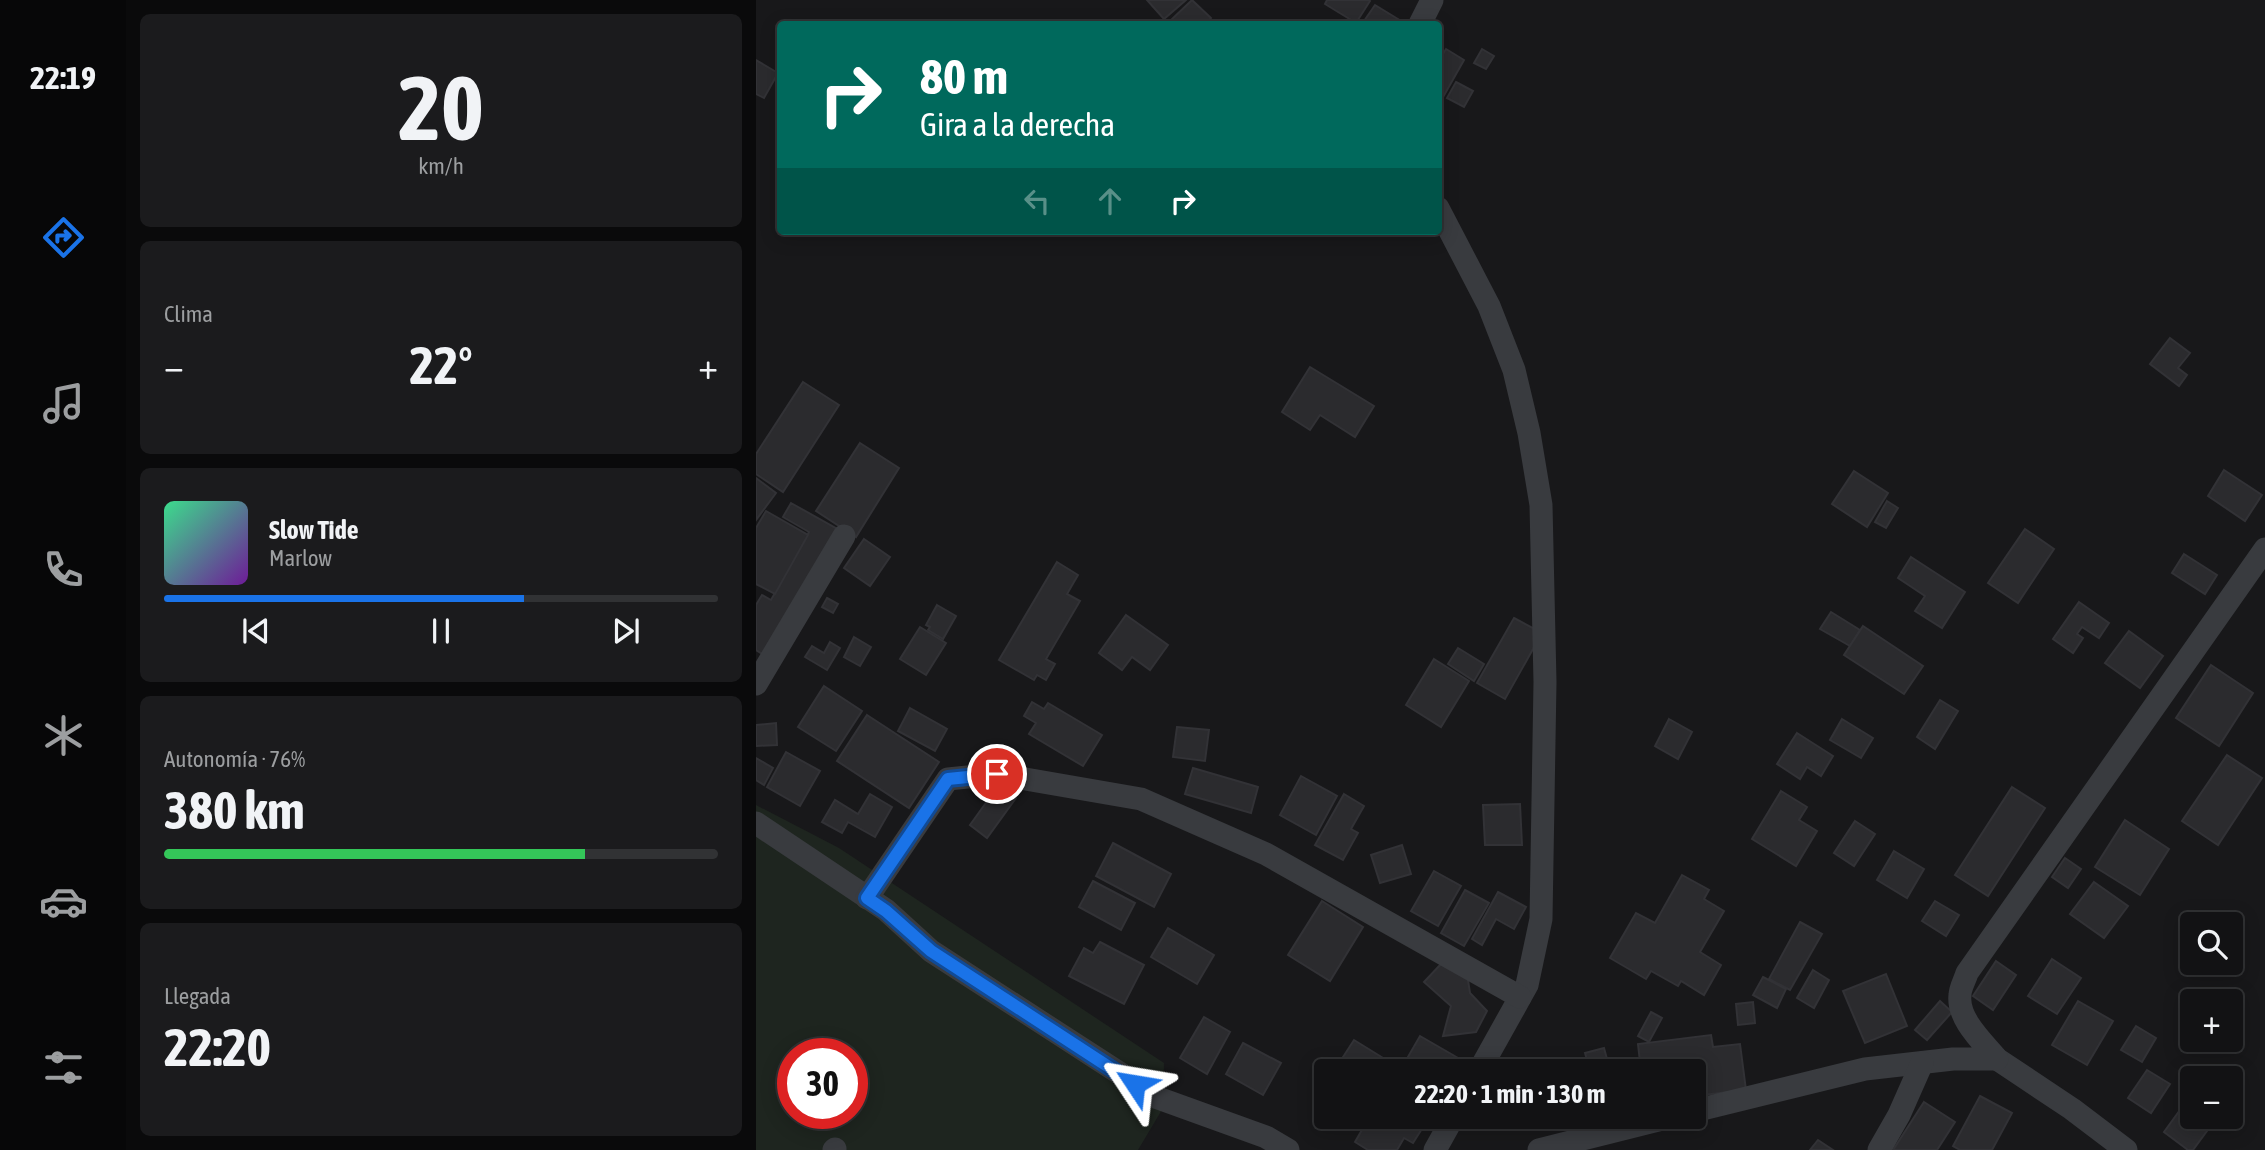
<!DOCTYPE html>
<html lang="es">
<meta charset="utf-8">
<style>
body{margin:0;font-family:"Asap Condensed",sans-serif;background:#1b1b1d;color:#f1f3f6;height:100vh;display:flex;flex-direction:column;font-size:26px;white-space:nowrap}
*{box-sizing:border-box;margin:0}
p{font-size:23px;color:#9c9ea0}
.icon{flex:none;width:38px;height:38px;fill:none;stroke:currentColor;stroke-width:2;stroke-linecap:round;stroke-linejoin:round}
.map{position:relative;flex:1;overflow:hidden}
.panel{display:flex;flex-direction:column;gap:14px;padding:14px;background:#0a0a0b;width:630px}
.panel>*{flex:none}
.banner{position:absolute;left:21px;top:21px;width:665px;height:214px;border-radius:7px;box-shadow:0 4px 18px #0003,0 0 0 2px #313234;background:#00695c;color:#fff;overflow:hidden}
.buttons{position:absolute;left:1424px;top:912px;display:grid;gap:14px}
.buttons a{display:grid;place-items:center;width:63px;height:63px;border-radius:7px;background:#121214;box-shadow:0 4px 18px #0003,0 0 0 2px #313234;font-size:35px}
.speed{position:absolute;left:21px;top:1038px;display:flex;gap:14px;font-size:35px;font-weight:700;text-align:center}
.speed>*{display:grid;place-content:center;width:91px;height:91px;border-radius:50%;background:#121214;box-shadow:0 4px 18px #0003,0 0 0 2px #313234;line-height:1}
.speed .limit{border:10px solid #d22;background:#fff;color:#111}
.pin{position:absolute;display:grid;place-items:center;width:60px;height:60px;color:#fff;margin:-30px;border:4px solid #fff;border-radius:50%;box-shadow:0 2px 7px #0007}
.me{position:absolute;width:77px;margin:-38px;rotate:303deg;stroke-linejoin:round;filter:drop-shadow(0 0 5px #0008)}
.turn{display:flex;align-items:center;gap:24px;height:147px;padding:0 28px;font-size:32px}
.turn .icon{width:91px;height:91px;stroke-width:2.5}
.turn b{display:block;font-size:49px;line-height:60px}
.lanes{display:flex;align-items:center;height:66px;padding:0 28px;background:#0003;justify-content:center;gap:35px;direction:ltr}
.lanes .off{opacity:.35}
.big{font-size:52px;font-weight:700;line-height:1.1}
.panel .widget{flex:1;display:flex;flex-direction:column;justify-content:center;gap:10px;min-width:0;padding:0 24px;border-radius:10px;background:#1b1b1d}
.panel .dial{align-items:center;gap:0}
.dial b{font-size:91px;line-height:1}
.song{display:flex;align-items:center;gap:21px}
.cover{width:84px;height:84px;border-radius:10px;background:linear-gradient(135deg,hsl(150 70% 55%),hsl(280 70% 35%))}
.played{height:7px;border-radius:4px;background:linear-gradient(90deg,#1a73e8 65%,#313234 65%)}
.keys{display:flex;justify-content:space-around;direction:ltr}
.heat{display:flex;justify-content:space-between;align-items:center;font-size:38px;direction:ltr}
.charge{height:10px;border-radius:5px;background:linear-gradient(90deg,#34c759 76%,#313234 0)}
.trip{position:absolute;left:558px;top:1059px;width:392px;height:70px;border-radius:7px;background:#121214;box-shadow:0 4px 18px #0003,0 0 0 2px #313234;font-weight:700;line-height:70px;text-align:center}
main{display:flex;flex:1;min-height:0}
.dock{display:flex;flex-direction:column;width:126px;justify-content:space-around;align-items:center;background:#070708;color:#9c9ea0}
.dock .icon{width:49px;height:49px}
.dock .selected{color:#1a73e8}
.dock b{font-size:32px;color:#f1f3f6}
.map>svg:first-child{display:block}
.green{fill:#1e251f;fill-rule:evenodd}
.building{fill:#2b2b2e;stroke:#323236;stroke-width:2}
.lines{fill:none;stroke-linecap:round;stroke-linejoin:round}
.street{stroke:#393b3f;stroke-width:23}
.route-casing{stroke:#114b97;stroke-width:18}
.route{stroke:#1a73e8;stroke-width:12}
</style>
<main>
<nav class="dock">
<b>22:19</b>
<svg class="icon selected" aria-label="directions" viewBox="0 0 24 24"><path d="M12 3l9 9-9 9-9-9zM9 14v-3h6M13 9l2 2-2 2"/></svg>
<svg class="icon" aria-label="music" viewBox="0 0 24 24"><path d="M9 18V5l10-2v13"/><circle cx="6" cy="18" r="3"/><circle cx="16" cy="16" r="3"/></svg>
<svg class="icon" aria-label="phone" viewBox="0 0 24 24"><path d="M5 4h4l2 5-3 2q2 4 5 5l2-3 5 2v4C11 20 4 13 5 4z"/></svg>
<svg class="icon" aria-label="climate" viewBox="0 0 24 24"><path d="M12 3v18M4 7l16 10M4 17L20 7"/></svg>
<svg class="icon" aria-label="car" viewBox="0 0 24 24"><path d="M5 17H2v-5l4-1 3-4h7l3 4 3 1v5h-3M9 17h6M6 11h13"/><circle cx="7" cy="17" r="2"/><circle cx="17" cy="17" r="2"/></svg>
<svg class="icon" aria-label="filters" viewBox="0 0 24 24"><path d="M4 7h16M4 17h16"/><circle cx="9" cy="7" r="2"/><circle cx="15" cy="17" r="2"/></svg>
</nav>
<section class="panel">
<div class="widget dial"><b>20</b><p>km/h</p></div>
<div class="widget"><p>Clima</p>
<div class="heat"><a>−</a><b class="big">22°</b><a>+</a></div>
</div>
<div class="widget">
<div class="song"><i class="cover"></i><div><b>Slow Tide</b><p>Marlow</p></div></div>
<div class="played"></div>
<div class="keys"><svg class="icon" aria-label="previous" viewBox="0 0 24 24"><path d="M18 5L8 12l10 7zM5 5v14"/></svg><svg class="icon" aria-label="pause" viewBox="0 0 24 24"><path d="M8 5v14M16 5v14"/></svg><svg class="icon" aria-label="next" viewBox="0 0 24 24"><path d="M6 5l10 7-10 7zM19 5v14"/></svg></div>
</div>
<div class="widget"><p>Autonomía · 76%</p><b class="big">380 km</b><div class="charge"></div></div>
<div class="widget"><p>Llegada</p><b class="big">22:20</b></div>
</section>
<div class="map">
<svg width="1509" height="1150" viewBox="0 0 1509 1150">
<rect width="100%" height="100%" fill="#18181a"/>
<path class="green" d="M0,805l83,43 325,215 -1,45 -25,42h-382zM37,1054h59v59h-59z"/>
<g class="building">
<polygon points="391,0 430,0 408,19"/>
<polygon points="436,0 455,18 449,24 419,24 415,20"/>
<polygon points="571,0 613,0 614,1 600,23 569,4"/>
<polygon points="619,5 650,24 606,24"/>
<polygon points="690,49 708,60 686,99 682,97 682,62"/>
<polygon points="726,49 738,56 730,69 718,63"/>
<polygon points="0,60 22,73 8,98 0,94"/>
<polygon points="700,82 717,91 708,107 691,98"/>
<polygon points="1414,338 1434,353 1422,368 1431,375 1423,386 1394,364"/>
<polygon points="554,367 618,406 599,437 564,415 554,430 526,412"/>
<polygon points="47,382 83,405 27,492 0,474 0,454"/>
<polygon points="104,443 143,468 100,537 60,511"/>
<polygon points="1468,470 1506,495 1489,521 1452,496"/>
<polygon points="1098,471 1132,493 1111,527 1076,504"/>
<polygon points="0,478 20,493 0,520"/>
<polygon points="1131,501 1142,508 1130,528 1119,522"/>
<polygon points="35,503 83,530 11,657 0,650 0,605 6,595 15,600 53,532 27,517"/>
<polygon points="10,511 52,535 19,594 0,584 0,528"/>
<polygon points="1269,529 1298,549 1262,603 1232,583"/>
<polygon points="108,539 134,557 114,586 88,568"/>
<polygon points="1428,554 1461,575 1449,594 1416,573"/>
<polygon points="1155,557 1209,592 1186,628 1159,611 1169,596 1142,578"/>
<polygon points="301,562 322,575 311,594 324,601 290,659 299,664 290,680 281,675 278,680 243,660"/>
<polygon points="71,598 82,604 77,613 66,607"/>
<polygon points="1323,602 1353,623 1343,638 1326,627 1321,634 1327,638 1317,653 1297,639"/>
<polygon points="181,605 200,616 187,639 172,630 174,627 170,625"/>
<polygon points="1075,612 1104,630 1094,646 1064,629"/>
<polygon points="370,615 412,645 394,670 376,657 366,670 343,653"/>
<polygon points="758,618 786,633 749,699 721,683"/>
<polygon points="1107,626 1167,666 1148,694 1088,655"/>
<polygon points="164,627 190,643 170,675 144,659"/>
<polygon points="1373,631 1407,656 1384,688 1349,663"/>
<polygon points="98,637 115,647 104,666 88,657"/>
<polygon points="74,642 84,648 71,670 49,657 56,646 68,653"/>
<polygon points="702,648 728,664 718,681 692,664"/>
<polygon points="678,659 713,681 685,727 650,705"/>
<polygon points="1455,665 1497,693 1463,746 1420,718"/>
<polygon points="68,686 106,711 80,751 42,727"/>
<polygon points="1184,700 1202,711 1179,749 1161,737"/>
<polygon points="276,702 288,709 292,703 346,735 327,766 273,734 280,723 268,716"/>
<polygon points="154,708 191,729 179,751 142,731"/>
<polygon points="111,715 183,762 153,808 81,761"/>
<polygon points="913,719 936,732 922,759 899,746"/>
<polygon points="1086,719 1117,738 1105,758 1074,740"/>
<polygon points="20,723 21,745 0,746 0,725"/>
<polygon points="421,727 453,730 449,761 417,757"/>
<polygon points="1041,733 1077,756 1065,776 1051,767 1044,779 1021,764"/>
<polygon points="30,752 64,771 44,806 11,787"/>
<polygon points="1471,755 1506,778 1462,845 1426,821"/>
<polygon points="0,758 17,768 8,785 0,780"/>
<polygon points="437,768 502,787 495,813 429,794"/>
<polygon points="545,776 581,796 560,835 524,815"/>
<polygon points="242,786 260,798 231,838 214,825"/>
<polygon points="1256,787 1289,808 1232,896 1199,875"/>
<polygon points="1025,791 1051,807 1043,820 1061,831 1040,866 996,839"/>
<polygon points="114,794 136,807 119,837 92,822 86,833 66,822 79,800 102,814"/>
<polygon points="588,794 608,806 595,829 602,833 587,860 559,845"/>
<polygon points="764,804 766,845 729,845 727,805"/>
<polygon points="1369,820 1413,849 1384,895 1339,867"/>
<polygon points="1099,821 1119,834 1098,866 1078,853"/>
<polygon points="357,843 415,874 398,907 340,876"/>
<polygon points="646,845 655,874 624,883 615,855"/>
<polygon points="1138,851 1168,869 1151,898 1121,880"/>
<polygon points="1309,858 1325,869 1312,888 1296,877"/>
<polygon points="678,871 705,886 682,926 655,911"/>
<polygon points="926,875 953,890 948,899 968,911 944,952 965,965 948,995 925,981 922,986 895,971 890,979 854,958 880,913 899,923"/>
<polygon points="337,881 379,903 365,930 323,907"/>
<polygon points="1338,882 1372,906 1348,938 1314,914"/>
<polygon points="709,890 733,903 708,946 685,933"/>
<polygon points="742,892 770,907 758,929 740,919 726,945 716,939"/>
<polygon points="566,901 607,927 574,981 532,955"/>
<polygon points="1179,901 1203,915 1190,936 1166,921"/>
<polygon points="1044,922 1066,934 1034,990 1013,979"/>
<polygon points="412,928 458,955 441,984 395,957"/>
<polygon points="344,942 388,965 368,1004 313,976 328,948 337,953"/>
<polygon points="1296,959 1325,978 1301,1014 1272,996"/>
<polygon points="709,961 714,993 731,1011 720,1032 687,1036 695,1006 668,982 685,964"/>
<polygon points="1240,961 1260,975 1237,1010 1217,996"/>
<polygon points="1057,970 1073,980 1058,1008 1041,998"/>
<polygon points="1130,974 1151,1026 1109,1043 1087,991"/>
<polygon points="1007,977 1030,989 1021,1008 997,995"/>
<polygon points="1184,1001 1196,1012 1171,1040 1159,1030"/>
<polygon points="1322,1001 1357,1021 1331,1065 1296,1045"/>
<polygon points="997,1002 999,1023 982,1025 980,1004"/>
<polygon points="895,1012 906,1018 893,1042 882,1036"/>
<polygon points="448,1017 474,1032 451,1074 424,1058"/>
<polygon points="1380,1026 1400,1038 1386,1062 1365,1050"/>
<polygon points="955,1035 957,1047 984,1044 990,1090 938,1096 938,1071 885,1071 882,1044"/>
<polygon points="664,1036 716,1066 713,1071 665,1071 649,1062"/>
<polygon points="598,1040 645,1069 644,1071 578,1071"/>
<polygon points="487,1043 525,1063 507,1095 470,1074"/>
<polygon points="848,1048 854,1070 834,1071 829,1053"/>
<polygon points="1391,1070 1414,1084 1395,1113 1372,1098"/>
<polygon points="1437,1092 1437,1116 1462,1116 1437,1150 1432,1150 1408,1132"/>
<polygon points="1224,1096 1256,1113 1236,1150 1204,1150 1197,1146"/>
<polygon points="1168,1102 1199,1122 1181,1150 1137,1150"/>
<polygon points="614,1116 674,1116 657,1143 648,1138 641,1150 612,1150 599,1142"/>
<polygon points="1062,1140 1077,1150 1054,1150"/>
</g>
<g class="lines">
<g class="street">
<polyline points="664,24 676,0"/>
<polyline points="682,208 733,306 758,370 773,433 785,505 789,682 785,919 771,985 723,1071"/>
<polyline points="0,684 88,536"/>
<polyline points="0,823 130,910 175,951 402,1098 510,1137 532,1150"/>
<polyline points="111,898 192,779 241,774 385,799 510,854 764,997"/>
<polyline points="1241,1059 1316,1109 1370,1150"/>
<path d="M938,1111l171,-42 88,-10h44c-14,-17 -40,-40 -37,-64 0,-7 5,-15 7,-22l298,-424"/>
<polyline points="78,1150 79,1149"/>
<polyline points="679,1150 698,1116"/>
<polyline points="783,1150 918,1116"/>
<polyline points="1123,1150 1143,1115 1166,1063"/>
</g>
</g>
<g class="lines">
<g class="route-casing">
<polyline id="route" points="241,774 192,779 111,898 130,911 175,951 379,1084"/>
</g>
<use href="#route" class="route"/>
</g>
</svg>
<div class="buttons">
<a><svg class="icon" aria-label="search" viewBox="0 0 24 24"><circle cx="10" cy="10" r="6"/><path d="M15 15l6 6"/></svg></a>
<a>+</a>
<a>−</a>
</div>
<div class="speed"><div class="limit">30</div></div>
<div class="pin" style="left:241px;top:774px;background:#d93025"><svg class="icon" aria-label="arrive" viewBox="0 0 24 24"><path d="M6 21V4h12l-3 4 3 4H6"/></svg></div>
<svg class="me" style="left:379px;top:1084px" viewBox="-20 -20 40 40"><path d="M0-17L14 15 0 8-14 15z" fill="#1a73e8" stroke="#fff" stroke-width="4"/></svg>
<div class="trip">22:20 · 1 min · 130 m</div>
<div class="banner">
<div class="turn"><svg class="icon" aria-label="right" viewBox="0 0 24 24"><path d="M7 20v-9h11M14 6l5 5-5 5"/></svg><div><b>80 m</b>Gira a la derecha</div></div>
<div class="lanes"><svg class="icon off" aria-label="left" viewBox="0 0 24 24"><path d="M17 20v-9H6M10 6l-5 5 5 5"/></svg><svg class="icon off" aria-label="ahead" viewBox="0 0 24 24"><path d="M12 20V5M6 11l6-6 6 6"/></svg><svg class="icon" aria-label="right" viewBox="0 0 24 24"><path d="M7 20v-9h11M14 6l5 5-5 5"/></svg></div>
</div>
</div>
</main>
